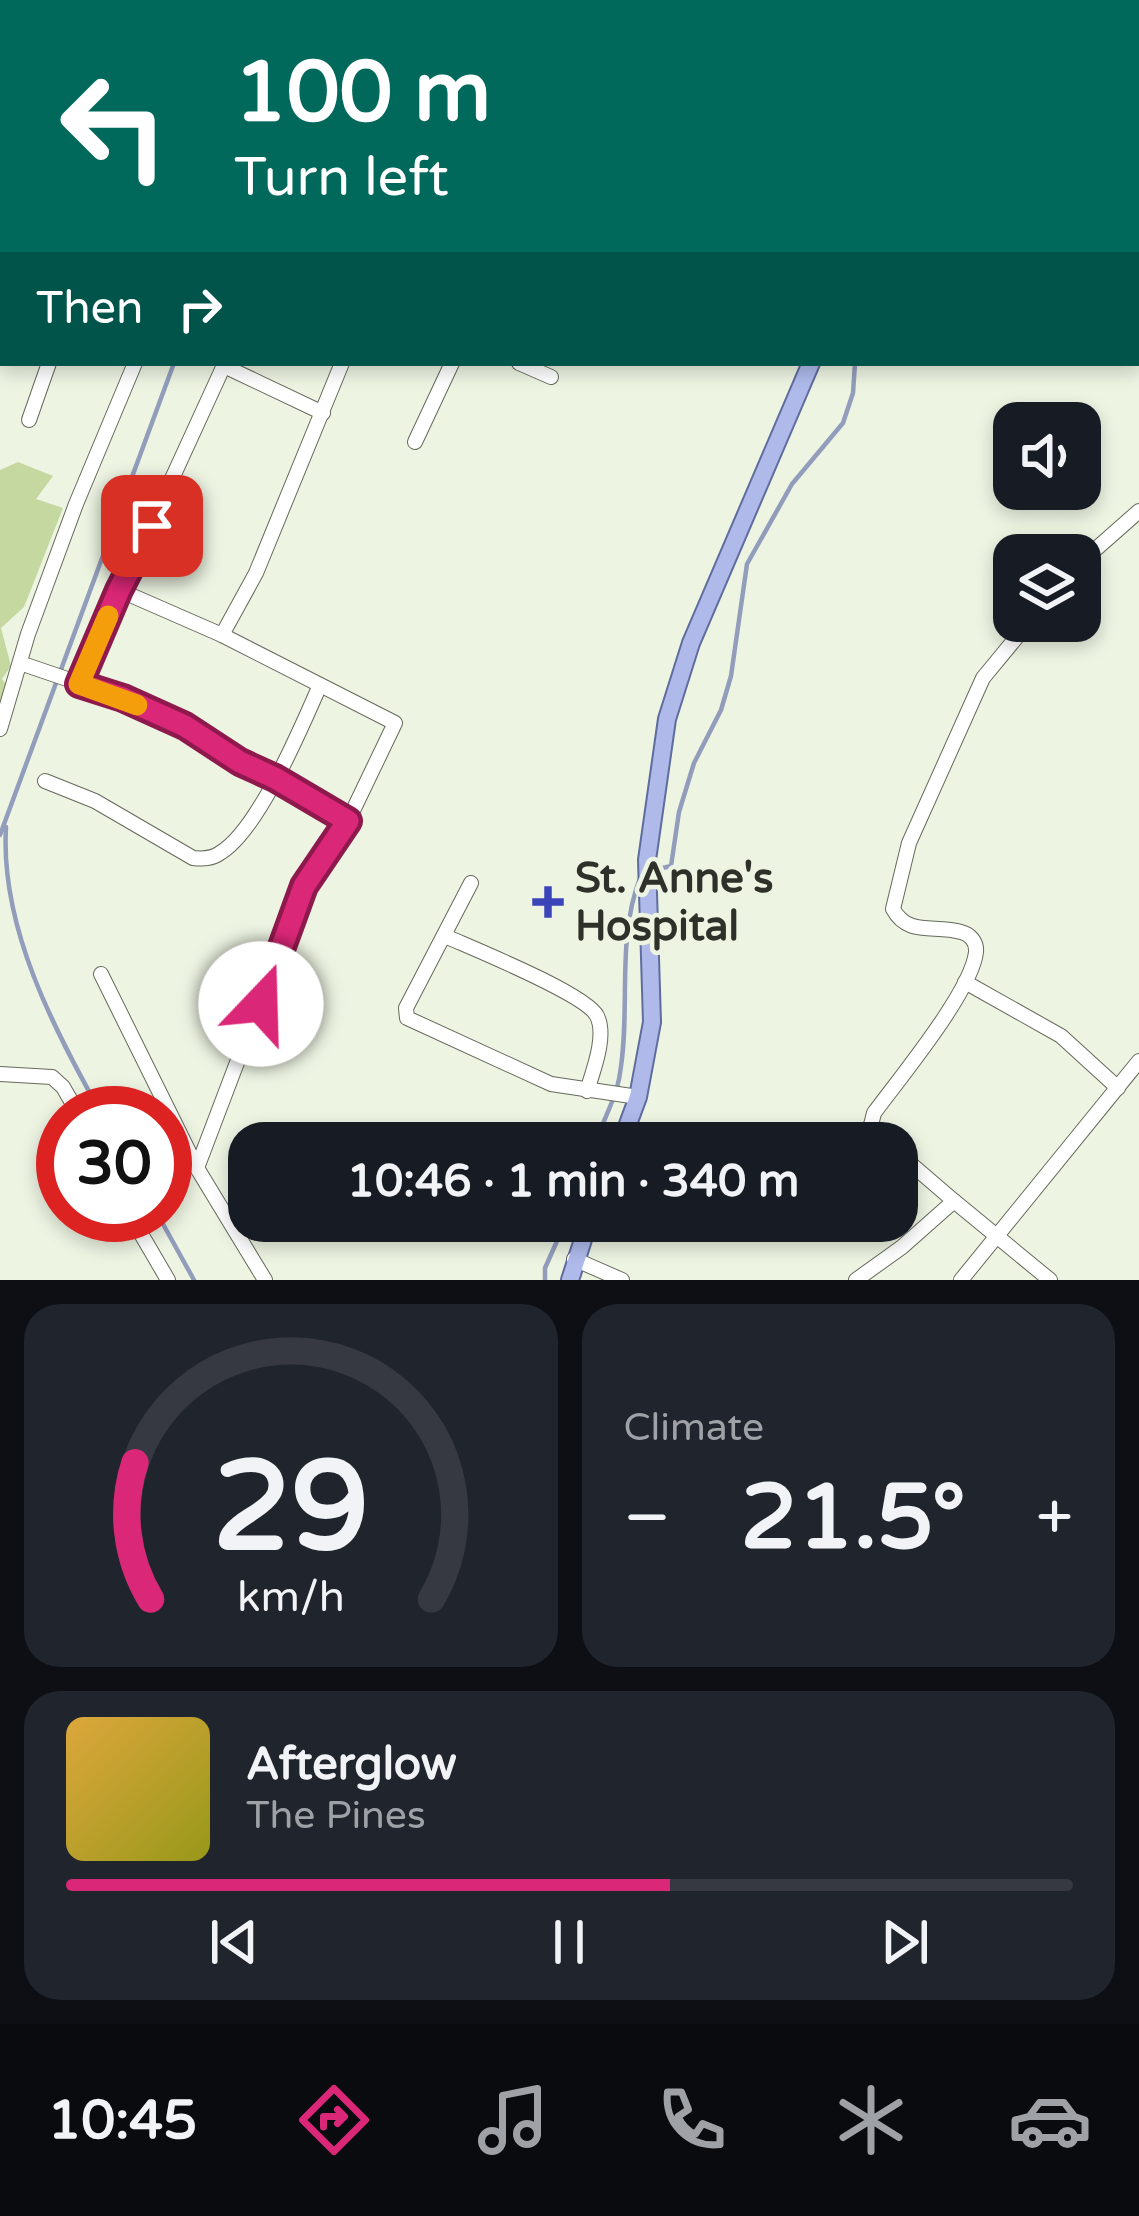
<!DOCTYPE html>
<meta charset="utf-8">
<style>
body{margin:0;font-family:"Varela Round",sans-serif;background:#20242c;color:#f1f3f6;height:100vh;display:flex;flex-direction:column;font-size:45px;white-space:nowrap}
*{box-sizing:border-box;margin:0}
p{font-size:39px;color:#9ea1a6}
.icon{flex:none;width:66px;height:66px;fill:none;stroke:currentColor;stroke-width:2;stroke-linecap:round;stroke-linejoin:round}
.map{position:relative;height:1280px;overflow:hidden}
.drawer{display:flex;flex-direction:column;gap:24px;padding:24px;background:#0d0f14;flex:1}
.drawer>*{flex:none}
.guide{position:absolute;left:0px;top:0px;width:1140px;height:366px;box-shadow:0 6px 18px #0003;background:#00695c;color:#fff;overflow:hidden}
.tools{position:absolute;left:993px;top:402px;display:grid;gap:24px}
.tools a{display:grid;place-items:center;width:108px;height:108px;border-radius:24px;background:#171b24;box-shadow:0 6px 18px #0003;font-size:60px}
.speed{position:absolute;left:36px;top:1086px;display:flex;gap:24px;font-size:60px;font-weight:700;text-align:center}
.speed>*{display:grid;place-content:center;width:156px;height:156px;border-radius:50%;background:#171b24;box-shadow:0 6px 18px #0003;line-height:1}
.speed .limit{border:18px solid #d22;background:#fff;color:#111}
.pin{position:absolute;display:grid;place-items:center;width:102px;height:102px;color:#fff;margin:-51px;border-radius:24px;box-shadow:0 6px 18px #0006}
.me{position:absolute;width:132px;margin:-66px;rotate:21deg;stroke-linejoin:round;filter:drop-shadow(0 0 9px #0008)}
.turn{display:flex;align-items:center;gap:42px;height:252px;padding:0 36px;font-size:54px}
.turn .icon{width:156px;height:156px;stroke-width:2.5}
.turn b{display:block;font-size:84px;line-height:102px}
.then{display:flex;align-items:center;height:114px;padding:0 36px;background:#0003;gap:24px;font-size:45px}
.big{font-size:90px;font-weight:800;line-height:1.1}
.drawer .widget{flex:1;display:flex;flex-direction:column;justify-content:center;gap:18px;min-width:0;padding:0 42px;border-radius:36px;background:#20242c}
.drawer .dial{align-items:center;gap:0}
.dial svg{height:312px;overflow:visible;fill:none;stroke:#363941;stroke-width:7;stroke-linecap:round;text-anchor:middle}
.dial text{fill:#f1f3f6;stroke:none}
.song{display:flex;align-items:center;gap:36px}
.cover{width:144px;height:144px;border-radius:18px;background:linear-gradient(135deg,hsl(40 70% 55%),hsl(60 70% 35%))}
.played{height:12px;border-radius:6px;background:linear-gradient(90deg,#db2777 60%,#363941 60%)}
.keys{display:flex;justify-content:space-around;direction:ltr}
.heat{display:flex;justify-content:space-between;align-items:center;font-size:66px;direction:ltr}
.drawer .tiles{flex:1;display:grid;gap:24px;grid-template-columns:1fr 1fr}
.widget:last-child{grid-column:span 2}
.trip{position:absolute;left:228px;top:1122px;width:690px;height:120px;border-radius:36px;background:#171b24;box-shadow:0 6px 18px #0003;font-weight:800;line-height:120px;text-align:center}
.tab-bar{display:flex;height:192px;justify-content:space-around;align-items:center;background:#090b0e;color:#9ea1a6}
.tab-bar .icon{width:84px;height:84px}
.tab-bar .current{color:#db2777}
.tab-bar b{font-size:54px;color:#f1f3f6}
.map>svg:first-child{display:block}
.green{fill:#c5d8a0}
.lines{fill:none;stroke-linecap:round;stroke-linejoin:round}
.stream{stroke:#929dbc;stroke-width:4.5}
.minor-casing{stroke:#656a5b;stroke-width:16}
.major-casing{stroke:#5f6c9e;stroke-width:20}
.minor{stroke:#fff;stroke-width:14}
.major{stroke:#afbaeb;stroke-width:16}
.route-casing{stroke:#8e194d;stroke-width:30}
.route{stroke:#db2777;stroke-width:21}
.slow{stroke:#f59e0b;stroke-width:21}
.poi-dot{fill:#3a45b9;stroke:#edf4e2;stroke-width:4.5}
.labels{text-anchor:middle;dominant-baseline:central;stroke-width:9;stroke-linejoin:round;paint-order:stroke}
.poi-label{font-size:42px;font-weight:bold;fill:#2e312a;stroke:#edf4e2;text-anchor:start}
</style>
<div class="map">
<svg width="1139" height="1280" viewBox="0 0 1139 1280">
<rect width="100%" height="100%" fill="#edf4e2"/>
<polygon class="green" points="18,462 53,476 36,499 63,508 24,607 1,628 11,666 2,679 9,688 0,715 0,470"/>
<g class="lines">
<g class="stream">
<polyline points="329,3 331,0"/>
<polyline points="1016,3 1019,0"/>
<path d="M6,827c-6,100 48,202 95,286"/>
<polyline points="0,835 174,363"/>
<polyline points="654,870 671,866 679,812 694,763 721,710 731,676 747,564 792,484 843,423 853,393 855,363"/>
<path d="M595,1143c8,-22 22,-47 25,-70 11,-65 -4,-133 20,-195"/>
<polyline points="158,1215 194,1280"/>
<polyline points="545,1280 545,1268 566,1221"/>
</g>
<g class="minor-casing">
<g id="minor">
<polyline points="1,0 7,3"/>
<polyline points="249,3 252,0"/>
<polyline points="404,3 406,0"/>
<polyline points="497,3 498,0"/>
<polyline points="955,3 957,0"/>
<polyline points="1137,90 1139,87"/>
<polyline points="0,97 3,99"/>
<polyline points="0,193 3,189"/>
<polyline points="519,363 551,377"/>
<polyline points="224,366 323,413"/>
<polyline points="29,420 49,363"/>
<polyline points="415,442 452,363"/>
<polyline points="1080,563 1139,511"/>
<polyline points="119,590 222,635 395,723 348,821 304,886 197,1168"/>
<polyline points="222,635 256,573 342,363"/>
<polyline points="20,663 123,698 186,726 240,762 348,821"/>
<polyline points="78,684 225,363"/>
<polyline points="0,729 28,634 76,504 135,363"/>
<path d="M45,781l50,20 98,57c10,1 19,1 27,-5 38,-22 82,-127 100,-168"/>
<polyline points="471,883 406,1008 407,1018 551,1084 638,1097"/>
<path d="M445,936c29,13 141,58 152,80 10,20 -4,55 -10,75"/>
<polyline points="101,974 197,1168 265,1280"/>
<polyline points="965,982 1061,1036 1118,1088"/>
<polyline points="0,1074 52,1077 63,1087 78,1113"/>
<polyline points="858,1143 871,1125"/>
<path d="M886,1143l-15,-18 3,-12c25,-34 98,-122 102,-161 1,-10 -6,-18 -15,-20 -26,-8 -53,5 -68,-23l16,-66 74,-165 47,-57"/>
<polyline points="954,1201 1050,1280"/>
<polyline points="130,1215 168,1280"/>
<polyline points="574,1259 622,1280"/>
<polyline points="856,1280 902,1247 954,1201 897,1152"/>
<polyline points="961,1280 1139,1061"/>
</g>
</g>
<g class="major-casing">
<g id="major">
<polyline points="605,0 612,3"/>
<polyline points="628,0 637,3"/>
<polyline points="851,0 851,3"/>
<polyline points="866,0 867,3"/>
<polyline points="1137,213 1139,214"/>
<polyline points="621,1143 638,1097 652,1022 647,860 667,719 691,643 811,363"/>
<polyline points="570,1280 589,1221"/>
</g>
</g>
<use href="#minor" class="minor"/>
<use href="#major" class="major"/>
</g>
<g class="lines">
<g class="route-casing">
<polyline id="route" points="152,526 119,590 79,684 123,698 185,726 240,762 275,778 348,821 304,886 261,1004"/>
</g>
<use href="#route" class="route"/>
<polyline class="slow" points="108,616 79,684 137,705"/>
</g>
<path class="poi-dot" d="M542 884h12v12h12v12h-12v12h-12v-12h-12v-12h12z"/>
<g class="labels">
<g class="poi-label">
<text x="575" y="878">St. Anne's<tspan x="575" dy="48">Hospital</tspan></text>
</g>
</g>
</svg>
<div class="tools">
<a><svg class="icon" aria-label="sound" viewBox="0 0 24 24"><path d="M4 9h4l5-4v14l-5-4H4zM17 9q2 3 0 6"/></svg></a>
<a><svg class="icon" aria-label="layers" viewBox="0 0 24 24"><path d="M12 4l9 5-9 5-9-5zM3 14l9 5 9-5"/></svg></a>
</div>
<div class="speed"><div class="limit">30</div></div>
<div class="pin" style="left:152px;top:526px;background:#d93025"><svg class="icon" aria-label="arrive" viewBox="0 0 24 24"><path d="M6 21V4h12l-3 4 3 4H6"/></svg></div>
<svg class="me" style="left:261px;top:1004px" viewBox="-20 -20 40 40"><circle r="19" fill="#fff"/><path d="M0-13L10 11 0 6-10 11z" fill="#db2777"/></svg>
<div class="trip">10:46 · 1 min · 340 m</div>
<div class="guide">
<div class="turn"><svg class="icon" aria-label="left" viewBox="0 0 24 24"><path d="M17 20v-9H6M10 6l-5 5 5 5"/></svg><div><b>100 m</b>Turn left</div></div>
<div class="then">Then<svg class="icon" aria-label="right" viewBox="0 0 24 24"><path d="M7 20v-9h11M14 6l5 5-5 5"/></svg></div>
</div>
</div>
<section class="drawer">
<div class="tiles">
<div class="widget dial"><svg viewBox="0 0 100 80">
<path d="M14 69A42 42 0 1 1 86 69"/>
<path d="M14 69A42 42 0 0 1 10 34" stroke="#db2777"/>
<text x="50" y="56" font-size="32" font-weight="700">29</text>
<text x="50" y="72" font-size="11">km/h</text>
</svg></div>
<div class="widget"><p>Climate</p>
<div class="heat"><a>−</a><b class="big">21.5°</b><a>+</a></div>
</div>
<div class="widget">
<div class="song"><i class="cover"></i><div><b>Afterglow</b><p>The Pines</p></div></div>
<div class="played"></div>
<div class="keys"><svg class="icon" aria-label="previous" viewBox="0 0 24 24"><path d="M18 5L8 12l10 7zM5 5v14"/></svg><svg class="icon" aria-label="pause" viewBox="0 0 24 24"><path d="M8 5v14M16 5v14"/></svg><svg class="icon" aria-label="next" viewBox="0 0 24 24"><path d="M6 5l10 7-10 7zM19 5v14"/></svg></div>
</div>
</div>
</section>
<nav class="tab-bar">
<b>10:45</b>
<svg class="icon current" aria-label="directions" viewBox="0 0 24 24"><path d="M12 3l9 9-9 9-9-9zM9 14v-3h6M13 9l2 2-2 2"/></svg>
<svg class="icon" aria-label="music" viewBox="0 0 24 24"><path d="M9 18V5l10-2v13"/><circle cx="6" cy="18" r="3"/><circle cx="16" cy="16" r="3"/></svg>
<svg class="icon" aria-label="phone" viewBox="0 0 24 24"><path d="M5 4h4l2 5-3 2q2 4 5 5l2-3 5 2v4C11 20 4 13 5 4z"/></svg>
<svg class="icon" aria-label="climate" viewBox="0 0 24 24"><path d="M12 3v18M4 7l16 10M4 17L20 7"/></svg>
<svg class="icon" aria-label="car" viewBox="0 0 24 24"><path d="M5 17H2v-5l4-1 3-4h7l3 4 3 1v5h-3M9 17h6M6 11h13"/><circle cx="7" cy="17" r="2"/><circle cx="17" cy="17" r="2"/></svg>
</nav>
